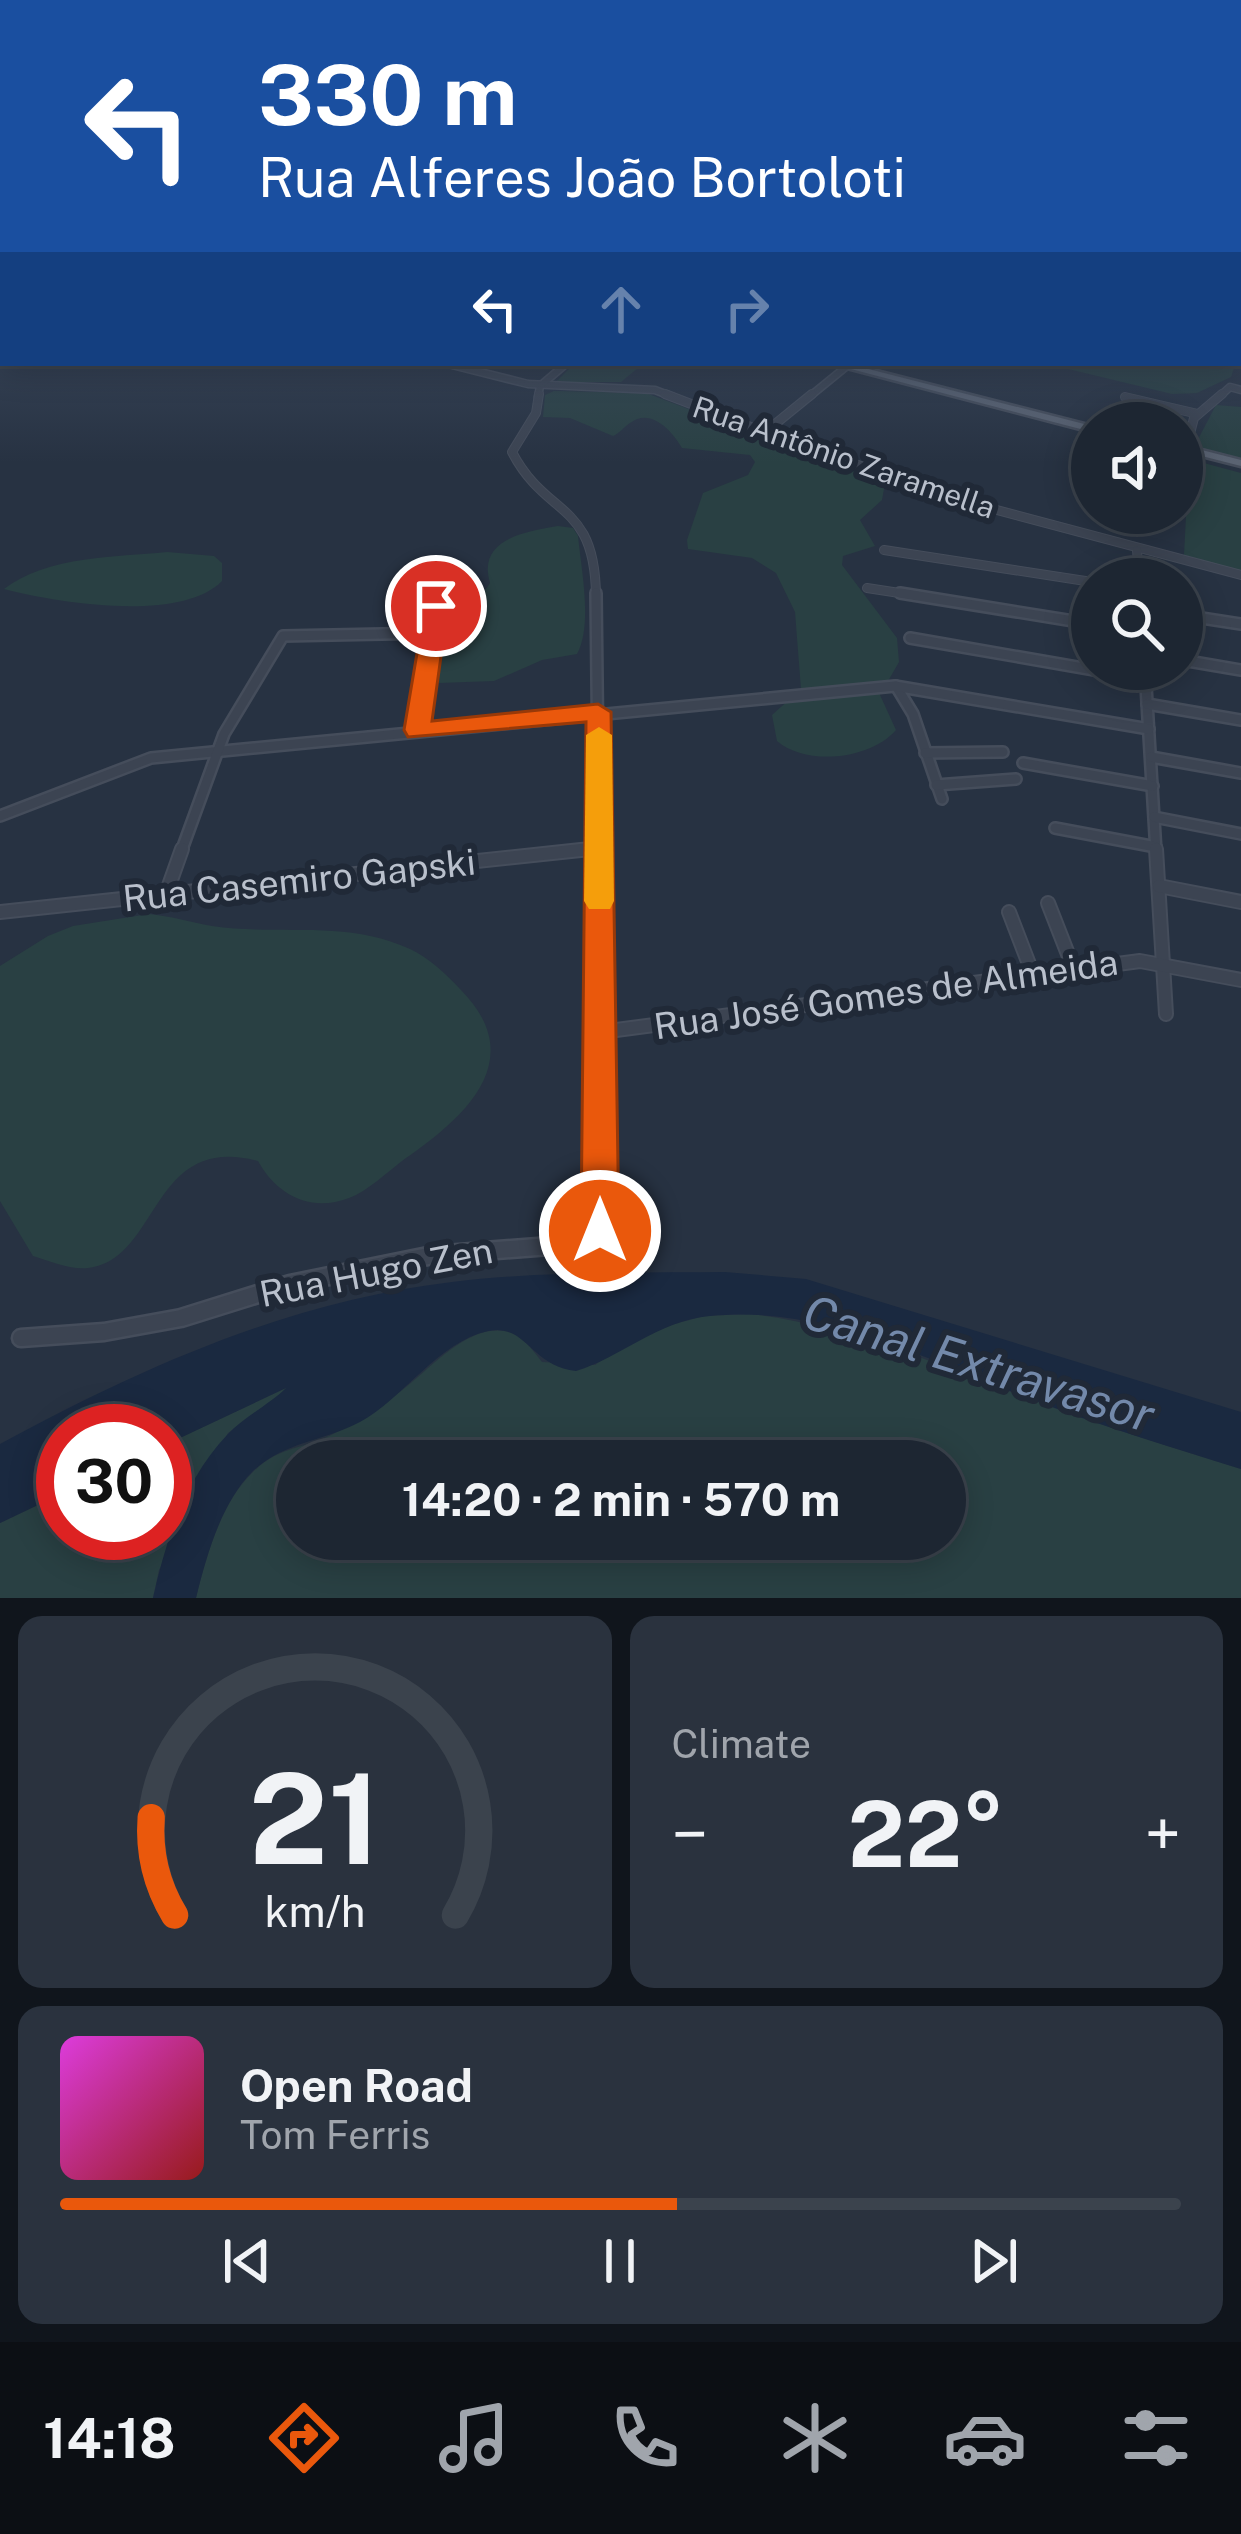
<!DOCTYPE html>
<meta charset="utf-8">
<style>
body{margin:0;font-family:"Public Sans",sans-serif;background:#2a323e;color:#f1f3f6;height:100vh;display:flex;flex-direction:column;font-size:45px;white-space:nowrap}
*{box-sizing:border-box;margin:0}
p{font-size:39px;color:#a0a5ac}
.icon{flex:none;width:66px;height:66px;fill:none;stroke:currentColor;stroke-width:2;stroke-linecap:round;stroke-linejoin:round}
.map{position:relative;height:1598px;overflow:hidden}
.panel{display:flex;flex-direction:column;gap:18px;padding:18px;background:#10151c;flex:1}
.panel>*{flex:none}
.guide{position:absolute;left:0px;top:0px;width:1242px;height:366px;box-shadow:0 6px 30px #0003,0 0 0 3px #3b434d;background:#1a4fa0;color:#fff;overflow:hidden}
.controls{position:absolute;left:1071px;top:402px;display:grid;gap:24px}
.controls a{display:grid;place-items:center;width:132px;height:132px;border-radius:50%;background:#1d2632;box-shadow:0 6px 30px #0003,0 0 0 3px #3b434d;font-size:60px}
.speed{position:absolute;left:36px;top:1404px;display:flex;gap:24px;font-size:60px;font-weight:700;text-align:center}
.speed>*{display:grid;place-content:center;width:156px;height:156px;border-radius:50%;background:#1d2632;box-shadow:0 6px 30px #0003,0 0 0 3px #3b434d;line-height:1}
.speed .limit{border:18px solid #d22;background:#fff;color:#111}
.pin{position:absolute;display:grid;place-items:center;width:102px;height:102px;color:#fff;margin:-51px;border:6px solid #fff;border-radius:50%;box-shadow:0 3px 12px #0007}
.me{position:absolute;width:132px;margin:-66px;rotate:0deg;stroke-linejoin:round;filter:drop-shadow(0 0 9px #0008)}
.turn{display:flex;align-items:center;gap:42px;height:252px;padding:0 60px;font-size:54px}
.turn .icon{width:156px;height:156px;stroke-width:2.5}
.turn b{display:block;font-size:84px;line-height:102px}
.lanes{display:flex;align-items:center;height:114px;padding:0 60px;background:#0003;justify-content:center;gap:60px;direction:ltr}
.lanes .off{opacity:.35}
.big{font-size:90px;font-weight:700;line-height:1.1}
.panel .card{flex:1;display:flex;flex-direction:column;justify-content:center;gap:18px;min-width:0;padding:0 42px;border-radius:24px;background:#2a323e}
.panel .dial{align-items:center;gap:0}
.dial svg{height:312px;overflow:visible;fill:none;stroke:#3b434d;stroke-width:7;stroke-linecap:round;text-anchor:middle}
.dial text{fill:#f1f3f6;stroke:none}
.song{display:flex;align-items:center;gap:36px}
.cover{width:144px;height:144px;border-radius:18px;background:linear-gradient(135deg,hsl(300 70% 55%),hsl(0 70% 35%))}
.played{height:12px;border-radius:6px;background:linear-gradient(90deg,#ea580c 55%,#3b434d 55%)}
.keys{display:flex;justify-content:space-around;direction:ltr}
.heat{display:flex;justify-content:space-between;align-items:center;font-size:66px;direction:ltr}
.panel .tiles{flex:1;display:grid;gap:18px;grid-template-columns:1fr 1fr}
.card:last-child{grid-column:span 2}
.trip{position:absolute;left:276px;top:1440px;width:690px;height:120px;border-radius:60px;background:#1d2632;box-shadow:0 6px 30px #0003,0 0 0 3px #3b434d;font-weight:700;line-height:120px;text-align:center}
.menu{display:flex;height:192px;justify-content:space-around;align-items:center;background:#0c0f14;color:#a0a5ac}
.menu .icon{width:84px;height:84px}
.menu .active{color:#ea580c}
.menu b{font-size:54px;color:#f1f3f6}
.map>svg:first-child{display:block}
.green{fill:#294043;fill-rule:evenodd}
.water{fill:#1a2940}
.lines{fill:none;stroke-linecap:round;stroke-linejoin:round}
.street-far4-casing{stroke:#454d5b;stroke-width:9}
.street-far3-casing{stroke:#454d5b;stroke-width:10}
.street-far2-casing{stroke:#454d5b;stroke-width:14}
.street-far1-casing{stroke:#454d5b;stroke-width:16}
.street-casing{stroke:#454d5b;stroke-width:21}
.secondary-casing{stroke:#454d5b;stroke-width:5}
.primary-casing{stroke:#454d5b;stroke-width:5}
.street-far4{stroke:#3c4452;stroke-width:6}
.street-far3{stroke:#3c4452;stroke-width:8}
.street-far2{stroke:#3c4452;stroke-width:9}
.street-far1{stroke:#3c4452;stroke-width:12}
.street{stroke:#3c4452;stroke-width:16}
.secondary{fill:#4a5365;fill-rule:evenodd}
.primary{fill:#5a6372;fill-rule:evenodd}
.route{fill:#ea580c;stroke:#983908;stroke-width:3}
.slow{fill:#f59e0b}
.labels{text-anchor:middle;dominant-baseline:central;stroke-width:12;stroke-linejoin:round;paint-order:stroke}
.far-street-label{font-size:30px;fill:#b9c0cc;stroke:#202937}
.street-label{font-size:36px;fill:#b9c0cc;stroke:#202937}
.near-water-label{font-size:48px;font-style:italic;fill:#7389aa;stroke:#202937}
</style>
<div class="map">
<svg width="1241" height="1598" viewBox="0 0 1241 1598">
<rect width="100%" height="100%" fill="#273242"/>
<g class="green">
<polygon points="575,363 644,363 621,382 556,382"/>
<polygon points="1043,363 1227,363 1234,368 1231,377 1197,393 1172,394"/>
<path d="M554,391l92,2 239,90 -3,17 -22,20 15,26 -32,10 -1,9 55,73 2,24 -19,33 16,35c-26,30 -90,36 -119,11l-5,-26 29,-26 -6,-77 -19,-39 -24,-15 -64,-9 -1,-9 16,-47 45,-18 7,-13 -5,-7 -68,-7c-10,-17 -31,-41 -52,-25 -6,4 -10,10 -17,13l-43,-18 -27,-1 2,-22z"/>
<polygon points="1216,405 1241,407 1241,459 1194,447"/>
<polygon points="1189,459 1241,473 1241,571 1184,555"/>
<path d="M558,526l15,2 5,8c3,32 15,89 -1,118l-35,6 -48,21 -55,2c-4,-22 -2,-61 20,-74 13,-9 23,-12 31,-26 -13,-44 34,-51 68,-57z"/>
<path d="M167,552l47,4 8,7v18c-41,42 -164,22 -218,8 43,-33 112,-32 163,-37z"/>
<path d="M149,914c21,2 41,8 63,12 68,10 133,-7 198,23 18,8 37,26 50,40 68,68 10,124 -51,167 -18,12 -40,35 -60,42 -39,15 -73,-4 -91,-37 -108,-29 -98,99 -170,107 -18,2 -39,-7 -55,-12l-33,-55v-235l48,-30 25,-10z"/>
<path d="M750,1314c103,12 194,53 290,89 66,24 134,45 201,66v129h-1045c10,-41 25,-96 57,-126 27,-27 53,-23 82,-39 24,-13 50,-29 71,-46 24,-19 52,-51 84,-56 26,-4 38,13 52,31l53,3 25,-18 51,-22 33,-9zM297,1461h648v78h-648z"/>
<polygon points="294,1384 228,1433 159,1570 153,1598 0,1598 0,1523 63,1493 63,1533 165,1533 165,1445"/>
</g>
<path class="water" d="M725,1272l81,7 435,133v57c-67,-21 -134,-41 -199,-66 -106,-39 -216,-99 -332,-87 -53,5 -88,41 -134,55 -46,-5 -49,-48 -88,-40 -50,11 -84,67 -128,91 -36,19 -77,20 -108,50 -31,31 -46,85 -56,126h-43c13,-58 32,-119 74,-163 17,-18 43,-31 59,-47l-121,57v-14h-102v62l-63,30v-79c142,-77 290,-143 452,-162 90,-11 182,-9 273,-10z"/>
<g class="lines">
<g class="street-far4-casing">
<g id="street-far4">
<polyline points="444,363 528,384 655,390 673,397"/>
<polyline points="872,368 878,363"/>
<polyline points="538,397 540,386 567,363"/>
<polyline points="809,397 847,366"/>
<polyline points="1219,397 1230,387 1241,390"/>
</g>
</g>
<g class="street-far3-casing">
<g id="street-far3">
<path d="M539,394l-3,19 -24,39c35,67 83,48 84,144"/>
<polyline points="665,394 795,444 978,505 1241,575"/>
<polyline points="1125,397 1198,414"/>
<polyline points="764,433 812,394"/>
<polyline points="1186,449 1194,418 1222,394"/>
<polyline points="884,550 1092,582"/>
<polyline points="1137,550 1139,579"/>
<polyline points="867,588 919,596"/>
</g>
</g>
<g class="street-far2-casing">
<g id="street-far2">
<polyline points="596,593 599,852"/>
<polyline points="900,593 1092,624"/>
<polyline points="1182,615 1241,624"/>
<polyline points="910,638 1146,679"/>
<polyline points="1182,660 1241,670"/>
<polyline points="1145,669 1156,852"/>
<polyline points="896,686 913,714 942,799"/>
<polyline points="1147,704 1241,720"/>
<polyline points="417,731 437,606"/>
<polyline points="925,753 1003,752"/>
<polyline points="1151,757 1241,773"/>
<polyline points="1023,763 1153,786"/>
<polyline points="936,785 1016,779"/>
<polyline points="0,816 151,758 895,686 1149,729"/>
<polyline points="1154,817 1241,834"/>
<polyline points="1055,828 1156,847"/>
<polyline points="181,852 224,734 283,636 432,633"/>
<polyline points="562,852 599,848"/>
</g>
</g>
<g class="street-far1-casing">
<g id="street-far1">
<polyline points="1156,849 1166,1014"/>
<polyline points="1159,886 1241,902"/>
<polyline points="166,894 182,849"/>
<polyline points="1048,903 1075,972"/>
<polyline points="0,912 590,849"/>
<polyline points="1009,912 1034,977"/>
<polyline points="601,1032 1140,961 1241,980"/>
<polyline points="598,1180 599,849"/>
</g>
</g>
<g class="street-casing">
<polyline id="street" points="21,1338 104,1332 181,1318 290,1284 433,1255 589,1243 597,1238 598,1177"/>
</g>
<g class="secondary-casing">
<rect id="secondary" x="1239" y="248" width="2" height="4"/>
</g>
<g class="primary-casing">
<g id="primary">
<polygon points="828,363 845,363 1092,426 1092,432"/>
<polygon points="1182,445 1241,460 1241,466 1182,451"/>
</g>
</g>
<use href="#street-far4" class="street-far4"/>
<use href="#street-far3" class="street-far3"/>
<use href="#street-far2" class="street-far2"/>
<use href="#street-far1" class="street-far1"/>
<use href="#street" class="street"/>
<use href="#secondary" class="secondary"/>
<use href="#primary" class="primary"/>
</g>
<linearGradient id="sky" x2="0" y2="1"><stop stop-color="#151c24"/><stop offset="0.52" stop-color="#414f65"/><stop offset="1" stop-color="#414f65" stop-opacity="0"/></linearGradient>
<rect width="1241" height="463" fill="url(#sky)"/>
<polygon class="route" points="436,599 448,606 432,721 598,704 611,712 619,1231 614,1244 600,1249 587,1244 581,1231 586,722 408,737 404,730 425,606"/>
<polygon class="slow" points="599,727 612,735 614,901 610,909 589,909 584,901 586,735"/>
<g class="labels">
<g class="far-street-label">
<text transform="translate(844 457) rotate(19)">Rua Antônio Zaramella</text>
</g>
<g class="street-label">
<text transform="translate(299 880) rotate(-6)">Rua Casemiro Gapski</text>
<text transform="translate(886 994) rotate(-8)">Rua José Gomes de Almeida</text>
<text transform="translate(376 1272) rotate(-11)">Rua Hugo Zen</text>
</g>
<g class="near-water-label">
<text transform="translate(979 1363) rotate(17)">Canal Extravasor</text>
</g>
</g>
</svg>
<div class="controls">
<a><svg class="icon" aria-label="sound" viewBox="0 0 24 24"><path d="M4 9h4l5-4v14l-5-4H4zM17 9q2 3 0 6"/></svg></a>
<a><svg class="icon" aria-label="search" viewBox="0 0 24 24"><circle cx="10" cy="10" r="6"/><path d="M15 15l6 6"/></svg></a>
</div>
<div class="speed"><div class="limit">30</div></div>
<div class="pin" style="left:436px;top:606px;background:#d93025"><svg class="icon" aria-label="arrive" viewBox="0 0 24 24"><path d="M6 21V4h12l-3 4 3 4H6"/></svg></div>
<svg class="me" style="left:600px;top:1231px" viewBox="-20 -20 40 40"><circle r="17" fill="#ea580c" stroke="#fff" stroke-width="3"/><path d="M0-11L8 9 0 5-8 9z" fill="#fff"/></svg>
<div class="trip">14:20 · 2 min · 570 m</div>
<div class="guide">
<div class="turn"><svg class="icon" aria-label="left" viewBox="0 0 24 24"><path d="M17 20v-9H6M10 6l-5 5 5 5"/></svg><div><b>330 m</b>Rua Alferes João Bortoloti</div></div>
<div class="lanes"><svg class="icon" aria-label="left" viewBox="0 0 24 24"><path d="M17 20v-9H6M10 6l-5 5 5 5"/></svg><svg class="icon off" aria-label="ahead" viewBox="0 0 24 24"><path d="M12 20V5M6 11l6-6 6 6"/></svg><svg class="icon off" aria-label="right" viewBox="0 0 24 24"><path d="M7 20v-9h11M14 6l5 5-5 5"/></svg></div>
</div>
</div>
<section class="panel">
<div class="tiles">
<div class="card dial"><svg viewBox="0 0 100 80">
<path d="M14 69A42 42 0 1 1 86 69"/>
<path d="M14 69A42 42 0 0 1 8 44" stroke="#ea580c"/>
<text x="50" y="56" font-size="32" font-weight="700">21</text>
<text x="50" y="72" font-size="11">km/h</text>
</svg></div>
<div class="card"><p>Climate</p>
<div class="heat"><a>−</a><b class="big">22°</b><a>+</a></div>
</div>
<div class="card">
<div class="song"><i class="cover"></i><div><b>Open Road</b><p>Tom Ferris</p></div></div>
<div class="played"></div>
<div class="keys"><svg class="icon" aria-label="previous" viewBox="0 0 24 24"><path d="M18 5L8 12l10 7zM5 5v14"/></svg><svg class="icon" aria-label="pause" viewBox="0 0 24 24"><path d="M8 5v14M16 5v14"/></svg><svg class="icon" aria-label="next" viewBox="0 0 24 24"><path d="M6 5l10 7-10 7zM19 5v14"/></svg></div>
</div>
</div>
</section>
<nav class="menu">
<b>14:18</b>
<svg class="icon active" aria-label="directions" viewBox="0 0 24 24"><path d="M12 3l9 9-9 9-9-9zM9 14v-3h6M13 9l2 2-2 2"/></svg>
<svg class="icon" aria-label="music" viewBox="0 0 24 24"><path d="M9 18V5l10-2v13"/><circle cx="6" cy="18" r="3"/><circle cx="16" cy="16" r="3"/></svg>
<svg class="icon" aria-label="phone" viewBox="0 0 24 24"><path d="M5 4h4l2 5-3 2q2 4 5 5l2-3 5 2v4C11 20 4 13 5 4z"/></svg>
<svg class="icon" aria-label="climate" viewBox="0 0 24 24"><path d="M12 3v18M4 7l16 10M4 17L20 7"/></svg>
<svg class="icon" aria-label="car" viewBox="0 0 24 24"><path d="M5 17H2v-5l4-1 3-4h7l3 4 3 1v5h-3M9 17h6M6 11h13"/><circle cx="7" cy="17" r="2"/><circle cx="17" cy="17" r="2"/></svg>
<svg class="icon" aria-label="filters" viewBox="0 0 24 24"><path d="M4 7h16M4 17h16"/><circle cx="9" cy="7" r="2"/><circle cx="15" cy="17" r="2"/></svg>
</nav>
